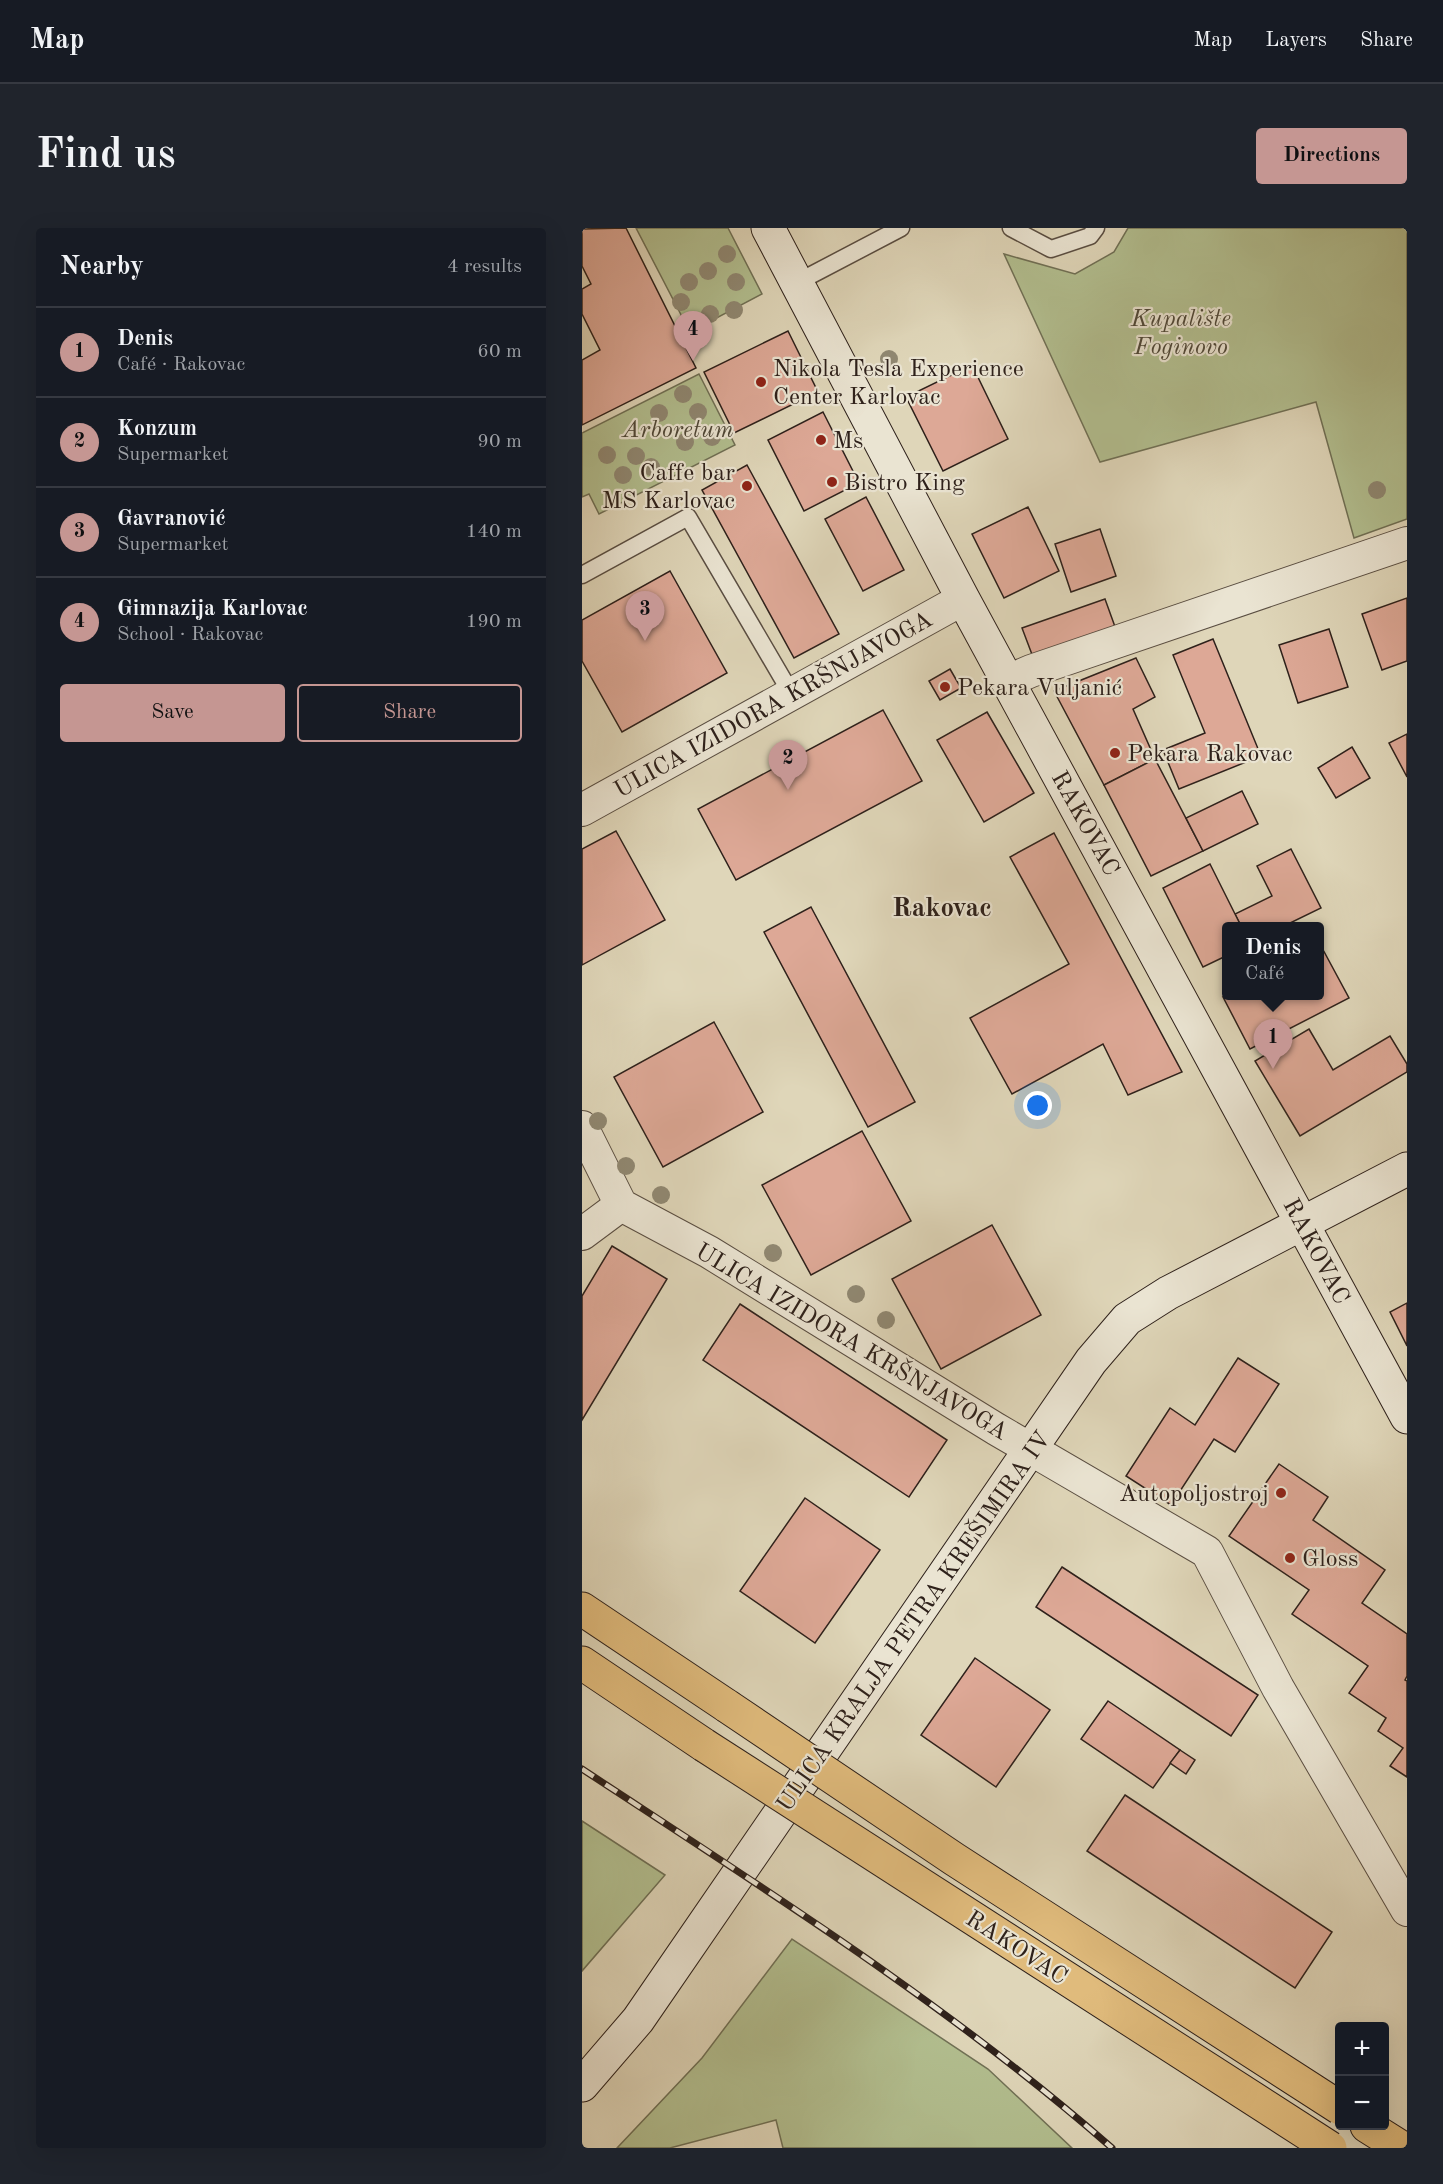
<!DOCTYPE html>
<meta charset="utf-8">
<style>
body{margin:0;font-family:"Old Standard TT",serif;background:#20242c;color:#f1f3f6}
.controls{position:absolute;right:18px;bottom:18px;display:grid;overflow:hidden;border-radius:6px;box-shadow:0 6px 24px #0002}
.controls button{width:54px;height:54px;display:grid;place-items:center;padding:0;border:0;border-bottom:2px solid #363941;background:#171b24;color:#f1f3f6;font:30px sans-serif}
.you{position:absolute;left:456px;top:878px;width:21px;height:21px;margin:-15px;border:4px solid #fff;border-radius:50%;background:#1a73e8;box-shadow:0 0 0 9px #1a73e833}
.badge{display:grid;place-items:center;width:39px;height:39px;border-radius:50%;background:#c59692;color:#111;font-size:20px;font-weight:700}
.pin{position:absolute;translate:-50% -50px;filter:drop-shadow(0 2px 3px #0008)}
.pin::after{content:'';position:absolute;top:32px;width:21px;height:18px;background:inherit;clip-path:polygon(0 0,100% 0,50% 100%)}
.popup{position:absolute;left:640px;top:694px;width:102px;height:78px;box-sizing:border-box;display:grid;place-content:center;border-radius:6px;background:#171b24;filter:drop-shadow(0 2px 4px #0005);font-size:20px;white-space:nowrap;color:#9ea1a6}
.popup b{font-size:22px;color:#f1f3f6}
.popup::after{content:'';position:absolute;left:50%;top:100%;margin-left:-12px;border:12px solid transparent;border-top-color:#171b24}
.list{margin:0;padding:0;list-style:none}
h2{display:flex;justify-content:space-between;align-items:center;height:78px;margin:0;padding:0 24px;font-size:26px}
h2 small{font-size:20px;font-weight:400;color:#9ea1a6}
.list li{display:grid;grid-template-columns:39px 1fr auto;gap:18px;align-items:center;box-sizing:border-box;height:90px;padding:0 24px;border-top:2px solid #363941}
.list b{display:block;font-size:22px;white-space:nowrap}
.list p{margin:0;font-size:20px;white-space:nowrap;color:#9ea1a6}
.list em{font-size:20px;font-style:normal;color:#9ea1a6}
.actions{display:flex;gap:12px;padding:18px 24px}
.actions a{flex:1;padding:14px 0;border:2px solid #c59692;border-radius:6px;text-align:center;font-size:21px;color:#c59692}
.actions .main{background:#c59692;color:#111}
.map{position:relative;flex:none;width:825px;height:1920px;overflow:hidden;border-radius:6px}
header{display:flex;align-items:center;gap:36px;box-sizing:border-box;height:84px;padding:0 30px;background:#171b24;border-bottom:2px solid #363941}
header strong{font-size:28px}
nav{display:flex;gap:33px;margin-inline-start:auto;font-size:21px}
.intro{display:flex;align-items:center;justify-content:space-between;box-sizing:border-box;height:144px;padding:0 36px}
h1{margin:0;font-size:42px}
.button{padding:15px 27px;border-radius:6px;background:#c59692;color:#111;font-size:21px;font-weight:700}
main{display:flex;gap:36px;padding:0 36px}
aside{flex:1;background:#171b24;border-radius:6px;box-shadow:0 6px 24px #0002}
.map>svg:first-child{display:block}
.green{fill:#b2be8f;stroke:#707055;stroke-width:1.5}
.building{fill:#dda896;stroke:#2e211b;stroke-width:1.5}
.lines{fill:none;stroke-linecap:round;stroke-linejoin:round}
.lane-casing{stroke:#5a4e42;stroke-width:19}
.street-casing{stroke:#5a4e42;stroke-width:34}
.secondary-casing{stroke:#2e211b;stroke-width:35}
.highway-casing{stroke:#2e211b;stroke-width:35}
.lane{stroke:#eae4d2;stroke-width:16}
.street{stroke:#eae4d2;stroke-width:32}
.secondary{stroke:#eae4d2;stroke-width:33}
.highway{stroke:#e0bb7c;stroke-width:33}
.rail-casing{stroke:#2e211b;stroke-width:7}
.rail{stroke:#eae4d2;stroke-width:4.5;stroke-dasharray:14;stroke-linecap:butt}
.highway-bridge-casing{stroke:#2e211b;stroke-width:35;stroke-linecap:butt}
.highway-bridge{stroke:#e0bb7c;stroke-width:33}
.tree{fill:#908872}
.poi-dot{fill:#8f2418;stroke:#eae4d2;stroke-width:2}
.labels{text-anchor:middle;stroke-width:4.5;stroke-linejoin:round;paint-order:stroke}
.park-label{font-size:24px;font-style:italic;fill:#4f4838;stroke:#eae4d2}
.poi-label{font-size:24px;fill:#2e211b;stroke:#eae4d2;text-anchor:start}
.street-label{font-size:24px;fill:#2e211b;stroke:#eae4d2}
.quarter-label{font-size:27px;font-weight:bold;fill:#2e211b;stroke:#eae4d2}
</style>
<header>
<strong>Map</strong>
<nav><a>Map</a><a>Layers</a><a>Share</a></nav>
</header>
<div class="intro"><h1>Find us</h1><a class="button">Directions</a></div>
<main>
<aside>
<h2>Nearby<small>4 results</small></h2>
<ul class="list">
<li><span class="badge">1</span><div><b>Denis</b><p>Café · Rakovac</p></div><em>60 m</em></li>
<li><span class="badge">2</span><div><b>Konzum</b><p>Supermarket</p></div><em>90 m</em></li>
<li><span class="badge">3</span><div><b>Gavranović</b><p>Supermarket</p></div><em>140 m</em></li>
<li><span class="badge">4</span><div><b>Gimnazija Karlovac</b><p>School · Rakovac</p></div><em>190 m</em></li>
</ul>
<div class="actions"><a class="main">Save</a><a>Share</a></div>
</aside>
<div class="map">
<svg width="825" height="1920" viewBox="0 0 825 1920">
<rect width="100%" height="100%" fill="#dfd6b9"/>
<filter id="stains"><feTurbulence type="fractalNoise" baseFrequency=".00333" numOctaves="4"/><feColorMatrix values="0 0 0 0 .2 0 0 0 0 .09 0 0 0 0 .02 0 0 0 .5 -.17"/></filter>
<radialGradient id="worn" r=".72"><stop offset=".6" stop-color="#630" stop-opacity="0"/><stop offset="1" stop-color="#630" stop-opacity=".3"/></radialGradient>
<g class="green">
<path d="M54,0H146L180,66L108,104Z"/>
<path d="M546,0H825V291L772,310L734,174L518,234L422,26L493,46L532,24Z"/>
<path d="M117,146L153,217L17,286L7,266L0,269V205Z"/>
<path d="M0,1593L83,1647L0,1743Z"/>
<path d="M210,1711L406,1841L490,1920H201L194,1892L88,1920H35L120,1830Z"/>
</g>
<g class="building">
<path d="M44,0L114,140L0,197V132L18,122L0,86V61L9,56L0,38V1Z"/>
<path d="M206,103L236,164L152,205L122,144Z"/>
<path d="M390,137L426,211L361,243L324,169Z"/>
<path d="M241,184L277,255L222,283L186,212Z"/>
<path d="M165,237L257,406L212,430L120,262Z"/>
<path d="M284,269L322,342L281,363L243,291Z"/>
<path d="M446,279L477,343L422,370L390,306Z"/>
<path d="M518,301L534,348L489,364L473,316Z"/>
<path d="M88,343L145,445L40,504L0,433V392Z"/>
<path d="M825,370V433L800,442L780,386Z"/>
<path d="M523,371L536,407L454,437L440,400Z"/>
<path d="M747,401L766,459L716,475L697,417Z"/>
<path d="M631,411L679,528L597,561L581,522L623,505L591,427Z"/>
<path d="M554,430L573,469L551,481L573,531L522,557L472,463Z"/>
<path d="M368,441L379,460L358,472L347,453Z"/>
<path d="M301,482L340,553L154,652L116,581Z"/>
<path d="M405,484L452,565L402,594L355,512Z"/>
<path d="M825,506V549L807,515Z"/>
<path d="M770,519L788,550L754,570L736,540Z"/>
<path d="M573,531L621,623L569,648L522,557Z"/>
<path d="M660,563L676,596L621,623L604,590Z"/>
<path d="M34,603L83,692L0,737V621Z"/>
<path d="M472,605L600,844L546,867L521,816L430,866L388,790L487,736L428,629Z"/>
<path d="M709,621L739,680L702,698H659L653,686L690,668L675,638Z"/>
<path d="M628,636L659,698H644V728L621,739L581,660Z"/>
<path d="M229,679L333,874L286,899L182,704Z"/>
<path d="M739,718L767,770L668,821L641,769L738,768Z"/>
<path d="M132,794L181,884L81,939L32,849Z"/>
<path d="M727,801L751,842L808,808L825,836V844L718,908L673,833Z"/>
<path d="M280,903L329,993L229,1047L180,957Z"/>
<path d="M410,997L459,1087L359,1141L310,1051Z"/>
<path d="M30,1018L85,1051L0,1192V1068Z"/>
<path d="M825,1075V1118L808,1084Z"/>
<path d="M158,1076L365,1212L327,1269L121,1132Z"/>
<path d="M656,1130L697,1156L653,1224L632,1211L589,1277L544,1248L588,1180L613,1197Z"/>
<path d="M697,1236L746,1269L731,1292L803,1342L780,1375L825,1406V1448L823,1452L825,1453V1549L808,1538L821,1520L796,1503L804,1490L767,1465L786,1438L710,1386L727,1362L647,1308Z"/>
<path d="M223,1270L298,1322L233,1415L158,1363Z"/>
<path d="M480,1339L676,1467L649,1508L454,1379Z"/>
<path d="M393,1430L468,1482L414,1559L339,1507Z"/>
<path d="M526,1473L598,1522L571,1560L499,1511Z"/>
<path d="M598,1522L613,1532L604,1546L588,1535Z"/>
<path d="M543,1567L750,1704L713,1760L505,1623Z"/>
</g>
<g class="lines">
<defs>
<g id="lane">
<path d="M429,0L469,21L508,8L514,0"/>
<path d="M214,55L319,0"/>
<path d="M0,347L106,289L209,465"/>
</g>
<g id="street">
<path d="M426,453L449,443L825,315"/>
<path d="M0,582L381,371"/>
<path d="M0,899L39,977L127,1024L414,1201L625,1324L696,1460L825,1682"/>
<path d="M0,1006L39,977"/>
</g>
<g id="secondary">
<path d="M186,0L381,371L825,1189"/>
<path d="M0,1857L56,1792L509,1133L545,1091L586,1065L825,941"/>
</g>
<g id="highway">
<path d="M0,1381L145,1478"/>
<path d="M0,1435L122,1517"/>
<path d="M785,1898L820,1920"/>
</g>
</defs>
<use href="#lane" class="lane-casing"/>
<use href="#street" class="street-casing"/>
<use href="#secondary" class="secondary-casing"/>
<use href="#highway" class="highway-casing"/>
<use href="#lane" class="lane"/>
<use href="#street" class="street"/>
<use href="#secondary" class="secondary"/>
<use href="#highway" class="highway"/>
<defs>
<path id="rail" d="M0,1541C181,1660 367,1777 530,1920"/>
</defs>
<use href="#rail" class="rail-casing"/>
<use href="#rail" class="rail"/>
<defs>
<g id="highway-bridge">
<path d="M145,1478L372,1631L758,1880"/>
<path d="M122,1517L748,1920"/>
</g>
</defs>
<use href="#highway-bridge" class="highway-bridge-casing"/>
<use href="#highway-bridge" class="highway-bridge"/>
</g>
<g class="tree">
<circle cx="145" cy="26" r="9"/>
<circle cx="126" cy="43" r="9"/>
<circle cx="107" cy="54" r="9"/>
<circle cx="154" cy="54" r="9"/>
<circle cx="99" cy="74" r="9"/>
<circle cx="152" cy="82" r="9"/>
<circle cx="128" cy="86" r="9"/>
<circle cx="307" cy="131" r="9"/>
<circle cx="101" cy="166" r="9"/>
<circle cx="116" cy="184" r="9"/>
<circle cx="77" cy="185" r="9"/>
<circle cx="130" cy="209" r="9"/>
<circle cx="103" cy="214" r="9"/>
<circle cx="25" cy="227" r="9"/>
<circle cx="54" cy="228" r="9"/>
<circle cx="69" cy="239" r="9"/>
<circle cx="41" cy="247" r="9"/>
<circle cx="795" cy="262" r="9"/>
<circle cx="16" cy="893" r="9"/>
<circle cx="44" cy="938" r="9"/>
<circle cx="79" cy="967" r="9"/>
<circle cx="191" cy="1025" r="9"/>
<circle cx="274" cy="1066" r="9"/>
<circle cx="304" cy="1092" r="9"/>
</g>
<g class="poi-dot">
<circle cx="179" cy="154" r="6"/>
<circle cx="239" cy="212" r="6"/>
<circle cx="250" cy="254" r="6"/>
<circle cx="165" cy="258" r="6"/>
<circle cx="363" cy="459" r="6"/>
<circle cx="533" cy="525" r="6"/>
<circle cx="699" cy="1265" r="6"/>
<circle cx="708" cy="1330" r="6"/>
</g>
<g class="labels">
<g class="park-label">
<text x="599" y="98">Kupalište<tspan x="599" dy="28">Foginovo</tspan></text>
<text x="96" y="209">Arboretum</text>
</g>
<g class="poi-label">
<text x="191" y="148">Nikola Tesla Experience<tspan x="191" dy="28">Center Karlovac</tspan></text>
<text x="251" y="220">Ms</text>
<text x="153" y="252" text-anchor="end">Caffe bar<tspan x="153" dy="28">MS Karlovac</tspan></text>
<text x="262" y="262">Bistro King</text>
<text x="375" y="467">Pekara Vuljanić</text>
<text x="545" y="533">Pekara Rakovac</text>
<text x="687" y="1273" text-anchor="end">Autopoljostroj</text>
<text x="720" y="1338">Gloss</text>
</g>
<g class="street-label">
<text transform="translate(191 476) rotate(-29)" y="8">ULICA IZIDORA KRŠNJAVOGA</text>
<text transform="translate(504 595) rotate(61)" y="8">RAKOVAC</text>
<text transform="translate(735 1023) rotate(62)" y="8">RAKOVAC</text>
<text transform="translate(270 1113) rotate(31)" y="8">ULICA IZIDORA KRŠNJAVOGA</text>
<text transform="translate(331 1393) rotate(-55)" y="8">ULICA KRALJA PETRA KREŠIMIRA IV</text>
<text transform="translate(435 1719) rotate(33)" y="8">RAKOVAC</text>
</g>
<g class="quarter-label">
<text x="360" y="688">Rakovac</text>
</g>
</g>
<rect width="100%" height="100%" filter="url(#stains)"/>
<rect width="100%" height="100%" fill="url(#worn)"/>
</svg>
<div class="controls">
<button>+</button>
<button>−</button>
</div>
<div class="you"></div>
<div class="pin badge" style="left:691px;top:841px">1</div>
<div class="popup"><b>Denis</b>Café</div>
<div class="pin badge" style="left:206px;top:562px">2</div>
<div class="pin badge" style="left:63px;top:413px">3</div>
<div class="pin badge" style="left:111px;top:133px">4</div>
</div>
</main>
